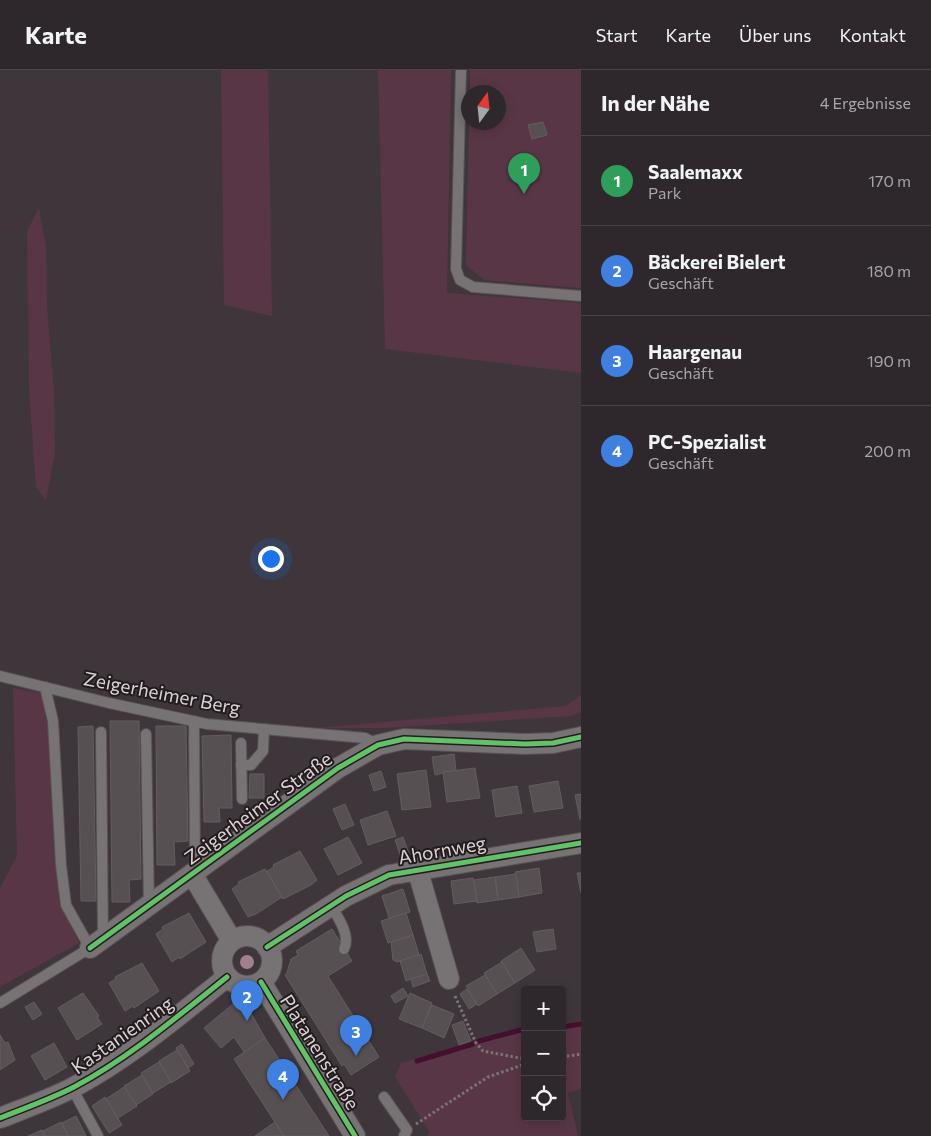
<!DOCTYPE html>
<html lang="de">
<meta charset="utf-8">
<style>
body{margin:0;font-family:Commissioner,sans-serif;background:#3a3438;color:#f1f3f6}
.controls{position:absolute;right:15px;bottom:15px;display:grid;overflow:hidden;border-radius:5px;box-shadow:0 2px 12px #0003}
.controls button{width:45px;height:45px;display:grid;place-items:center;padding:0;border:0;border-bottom:1px solid #494448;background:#2e282c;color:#f1f3f6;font:25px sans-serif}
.compass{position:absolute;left:461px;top:15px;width:45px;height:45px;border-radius:50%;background:#2e282c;box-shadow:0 2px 12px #0003;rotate:15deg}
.you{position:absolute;left:270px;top:488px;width:18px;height:18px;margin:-12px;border:4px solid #fff;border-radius:50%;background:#1a73e8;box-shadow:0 0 0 8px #1a73e833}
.badge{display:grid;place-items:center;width:32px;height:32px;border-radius:50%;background:#db2777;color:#fff;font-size:16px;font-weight:700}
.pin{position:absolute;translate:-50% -41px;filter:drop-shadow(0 1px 2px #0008)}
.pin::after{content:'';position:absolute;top:26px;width:18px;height:15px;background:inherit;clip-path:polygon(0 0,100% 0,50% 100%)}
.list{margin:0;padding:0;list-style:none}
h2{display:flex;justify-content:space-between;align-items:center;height:65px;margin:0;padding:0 20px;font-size:21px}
h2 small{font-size:16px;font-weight:400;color:#a7a6a9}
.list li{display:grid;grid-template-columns:32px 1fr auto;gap:15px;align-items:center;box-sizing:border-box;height:90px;padding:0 20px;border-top:1px solid #494448}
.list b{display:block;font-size:19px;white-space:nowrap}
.list p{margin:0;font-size:16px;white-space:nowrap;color:#a7a6a9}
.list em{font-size:16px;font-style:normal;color:#a7a6a9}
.icon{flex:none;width:28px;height:28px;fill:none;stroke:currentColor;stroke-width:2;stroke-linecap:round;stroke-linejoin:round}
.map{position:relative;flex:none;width:581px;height:1066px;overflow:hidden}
header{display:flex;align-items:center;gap:30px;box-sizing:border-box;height:70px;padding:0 25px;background:#2e282c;border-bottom:1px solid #494448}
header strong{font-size:24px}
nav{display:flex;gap:28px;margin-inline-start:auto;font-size:18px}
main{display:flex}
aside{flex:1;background:#2e282c}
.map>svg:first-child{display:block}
.green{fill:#593646}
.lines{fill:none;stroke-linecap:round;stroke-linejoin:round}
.stream{stroke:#45102d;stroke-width:5}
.building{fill:#575053;stroke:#635d60}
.service-casing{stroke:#595255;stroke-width:12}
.minor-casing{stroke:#595255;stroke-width:22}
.path{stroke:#7a7476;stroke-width:3;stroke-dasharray:2.5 2.5;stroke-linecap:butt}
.service{stroke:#777274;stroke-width:10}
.minor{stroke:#777274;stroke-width:20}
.cycleway-casing{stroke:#231c1f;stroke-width:8}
.cycleway{stroke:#61c268;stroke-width:5}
.tree{fill:#a37f8f}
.labels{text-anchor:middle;stroke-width:4;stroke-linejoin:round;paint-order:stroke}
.street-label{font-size:19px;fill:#dcd2d6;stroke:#231c1f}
</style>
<header>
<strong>Karte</strong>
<nav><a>Start</a><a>Karte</a><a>Über uns</a><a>Kontakt</a></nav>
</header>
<main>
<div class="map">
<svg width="581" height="1066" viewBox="0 0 581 1066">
<rect width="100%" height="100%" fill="#3e363a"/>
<g class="green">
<path d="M221,0H268L272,246L224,235Z"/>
<path d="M378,0H451L447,223L581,233V303L385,279Z"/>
<path d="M470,0H581V218L484,210L466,195L469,53L498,52V22H470Z"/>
<path d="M39,138L46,177L47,237L54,321L55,382L46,431L36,417L29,319L27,161Z"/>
<path d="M13,618L54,625L59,831L79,873L0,917V818L17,786Z"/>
<path d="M581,625V642L571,646L384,658H315L566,636Z"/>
<path d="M581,951V1019L568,1023L578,1066H428L429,1061L395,1007L401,993L525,957V1047H562V954Z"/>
</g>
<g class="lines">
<g class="stream">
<path d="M562,957L581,954"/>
<path d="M479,971L525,959"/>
<path d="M417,991L473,974"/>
</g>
</g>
<g class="building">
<path d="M543,52L547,65L532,69L528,55Z"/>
<path d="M110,651H139L141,809L129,810L130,832H112Z"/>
<path d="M93,656L96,831H81L78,657Z"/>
<path d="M156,656H186L188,771L174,772L175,795H157Z"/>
<path d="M231,665L232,738H219L220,752H204L202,666Z"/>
<path d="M454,684L456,700L435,705L432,687Z"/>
<path d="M475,698L480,728L447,732L443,702Z"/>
<path d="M426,700L431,737L402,740L397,704Z"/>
<path d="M381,701L386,717L374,721L369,705Z"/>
<path d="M250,704H264V728H249Z"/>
<path d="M558,711L563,738L534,742L529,716Z"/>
<path d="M517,716L522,743L496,747L492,720Z"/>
<path d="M581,724V749H580L575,725Z"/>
<path d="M345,734L354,755L342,760L333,739Z"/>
<path d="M387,741L396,766L368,775L360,750Z"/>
<path d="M348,767L362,793L338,805L324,779Z"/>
<path d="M403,767L410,787L402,790L395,770Z"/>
<path d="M300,781L317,810L311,815L283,829L267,801L274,797L273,795Z"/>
<path d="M539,798L542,823L519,827L515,802Z"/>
<path d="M265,799L282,827L256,844L248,847L232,819L239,814L238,812Z"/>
<path d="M577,803H581V823Z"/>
<path d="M516,804L519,827L498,830L495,807Z"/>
<path d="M495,807L498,830L477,833L474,810Z"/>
<path d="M473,808L477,831L454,834L451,811Z"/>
<path d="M403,819L410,842L389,848L382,826Z"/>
<path d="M189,843L206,872L180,889L179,887L172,892L156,864L163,859L162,857Z"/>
<path d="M406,843L413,865L388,873L381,851Z"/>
<path d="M332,859L352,891L328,906L379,987L351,1005L344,994L342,996L285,905L287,903L291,889L298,885L296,881Z"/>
<path d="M553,859L556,879L537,882L533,862Z"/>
<path d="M413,865L419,885L397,892L393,890L391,872Z"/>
<path d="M521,878L535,900L515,913L501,891Z"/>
<path d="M421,884L427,904L406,911L400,891Z"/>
<path d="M502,892L515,913L497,924L484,903Z"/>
<path d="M142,893L159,921L134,938L133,936L125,941L109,913L116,909L115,907Z"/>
<path d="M427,904L430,911L413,917L411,909Z"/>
<path d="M485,905L497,924L478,936L466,916Z"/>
<path d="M403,918L408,926L395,933L391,926Z"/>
<path d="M467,919L477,934L469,939L460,924Z"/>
<path d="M83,923L99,946L97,947L102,954L77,970L58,938Z"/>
<path d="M410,923L432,933L422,958L399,949Z"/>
<path d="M239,929L251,943L265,968L244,982L234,967L221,978L204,958Z"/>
<path d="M34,932L42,944L33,950L25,937Z"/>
<path d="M432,935L454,944L444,968L422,958Z"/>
<path d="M463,951L471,971L459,975L452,955Z"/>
<path d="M0,965L5,973L8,972L15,990L0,1000Z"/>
<path d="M265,968L329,1066H284L234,989Z"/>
<path d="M54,973L67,997L45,1010L31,986Z"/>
<path d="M182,974L194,994L188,998L176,978Z"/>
<path d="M177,980L190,1001L171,1013L159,991Z"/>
<path d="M159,992L171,1012L153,1023L141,1003Z"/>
<path d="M142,1005L153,1024L136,1035L124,1016Z"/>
<path d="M124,1017L137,1036L118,1048L106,1029Z"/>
<path d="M105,1027L122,1055L109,1063L92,1036Z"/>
<path d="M76,1046L86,1066H68L62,1053Z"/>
<path d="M61,1052L68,1066H45L43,1061Z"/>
<path d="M275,1052L284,1066H255Z"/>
<path d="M42,1060L45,1066H28Z"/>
</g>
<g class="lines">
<defs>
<g id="service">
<path d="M461,0L456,199L460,210L473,217L581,226"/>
<path d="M0,606L109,633L207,654L365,668L378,675"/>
<path d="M194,651L195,802"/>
<path d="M101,662L103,869"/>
<path d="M146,664L149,835"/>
<path d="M241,673L242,729"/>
<path d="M241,695H251L263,681L264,659"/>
<path d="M331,836C338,847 351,866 344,879"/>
<path d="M0,933L90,878L66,835L61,795L53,651L45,617"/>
<path d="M72,1018L98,1066"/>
<path d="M384,1027L407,1060L404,1066"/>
</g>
<g id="minor">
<path d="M417,798L449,909"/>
<path d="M192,804L232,871"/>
<circle cx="247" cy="891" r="25"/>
<path d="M267,877L346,826L389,805L581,773"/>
<path d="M90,878L338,698L378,675L404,669L525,674L553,673L581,667"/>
<path d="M261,912L355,1066"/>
<path d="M0,1048C25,1038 51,1029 74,1017C130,987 178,946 227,907"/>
</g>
</defs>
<use href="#service" class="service-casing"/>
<use href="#minor" class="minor-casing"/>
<g class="path">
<path d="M455,926L476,973L483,981L525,989"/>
<path d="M562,987L581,984"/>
<path d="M416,1054L488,1007L525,994"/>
</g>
<use href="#service" class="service"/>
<use href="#minor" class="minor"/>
<defs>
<g id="cycleway">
<path d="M267,877L346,826L389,805L581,773"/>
<path d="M90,878L338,698L378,675L404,669L525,674L553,673L581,667"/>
<path d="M261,912L355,1066"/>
<path d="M0,1048C25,1038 51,1029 74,1017C130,987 178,946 227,907"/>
</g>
</defs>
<use href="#cycleway" class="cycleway-casing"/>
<use href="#cycleway" class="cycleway"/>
</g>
<circle class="tree" cx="247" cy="892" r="7"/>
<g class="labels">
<g class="street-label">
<text transform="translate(162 623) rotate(11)" y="7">Zeigerheimer Berg</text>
<text transform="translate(258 738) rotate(-36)" y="7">Zeigerheimer Straße</text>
<text transform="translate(442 780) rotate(-10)" y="7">Ahornweg</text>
<text transform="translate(122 965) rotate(-35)" y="7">Kastanienring</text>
<text transform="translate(320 982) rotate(58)" y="7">Platanenstraße</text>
</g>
</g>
</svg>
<div class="controls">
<button>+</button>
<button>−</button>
<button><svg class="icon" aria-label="locate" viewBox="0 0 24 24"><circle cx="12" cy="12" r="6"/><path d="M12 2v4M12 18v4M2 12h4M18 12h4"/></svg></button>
</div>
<svg class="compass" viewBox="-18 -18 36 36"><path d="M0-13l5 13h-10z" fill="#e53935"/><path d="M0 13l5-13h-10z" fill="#a7a6a9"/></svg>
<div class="you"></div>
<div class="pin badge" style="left:524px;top:124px;background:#2e9e5b">1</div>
<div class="pin badge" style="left:247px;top:951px;background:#3f7fe0">2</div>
<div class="pin badge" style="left:356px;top:986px;background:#3f7fe0">3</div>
<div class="pin badge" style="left:283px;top:1030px;background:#3f7fe0">4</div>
</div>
<aside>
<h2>In der Nähe<small>4 Ergebnisse</small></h2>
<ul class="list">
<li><span class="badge" style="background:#2e9e5b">1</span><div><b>Saalemaxx</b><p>Park</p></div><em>170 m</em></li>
<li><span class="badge" style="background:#3f7fe0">2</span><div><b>Bäckerei Bielert</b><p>Geschäft</p></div><em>180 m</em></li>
<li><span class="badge" style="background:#3f7fe0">3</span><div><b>Haargenau</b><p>Geschäft</p></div><em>190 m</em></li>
<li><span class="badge" style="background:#3f7fe0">4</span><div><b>PC-Spezialist</b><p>Geschäft</p></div><em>200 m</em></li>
</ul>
</aside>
</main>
